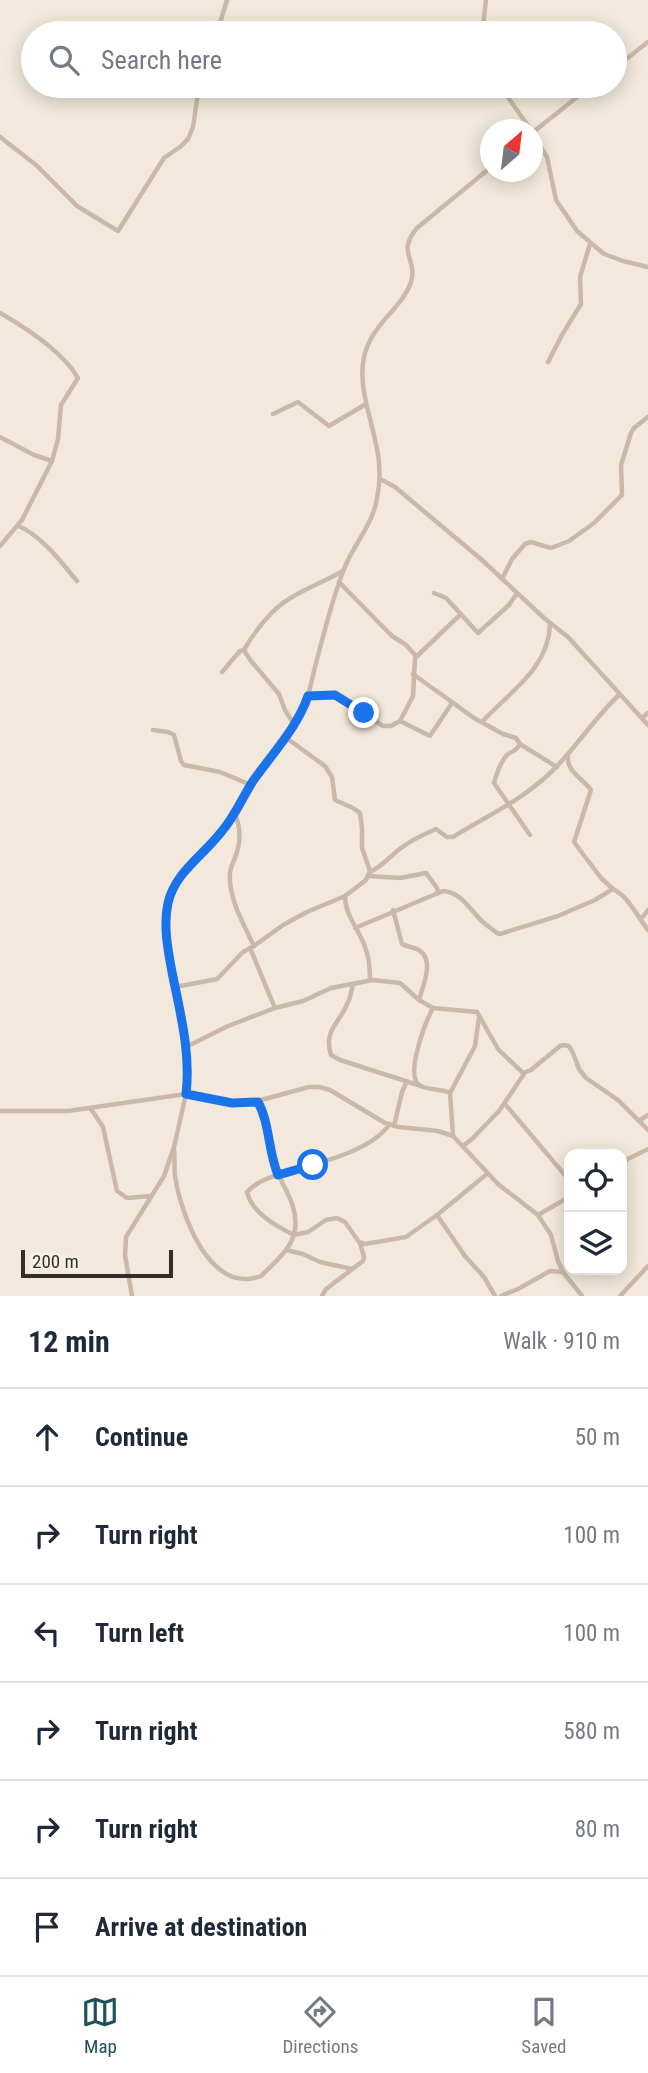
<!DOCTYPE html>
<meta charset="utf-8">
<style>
body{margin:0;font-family:"Roboto Condensed",sans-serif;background:#f6f6f7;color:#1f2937}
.controls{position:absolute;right:21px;bottom:21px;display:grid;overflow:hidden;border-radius:14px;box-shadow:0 4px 18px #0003}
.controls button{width:63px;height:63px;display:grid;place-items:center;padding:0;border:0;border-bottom:2px solid #e0e1e3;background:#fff;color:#1f2937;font:35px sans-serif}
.compass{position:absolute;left:480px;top:119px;width:63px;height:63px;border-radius:50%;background:#fff;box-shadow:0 4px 18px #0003;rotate:28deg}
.scale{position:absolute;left:21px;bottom:18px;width:152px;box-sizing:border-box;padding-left:7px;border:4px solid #372d28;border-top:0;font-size:19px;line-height:24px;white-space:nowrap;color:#372d28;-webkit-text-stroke:5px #f9f2e8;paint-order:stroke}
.stop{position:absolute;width:21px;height:21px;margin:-16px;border:5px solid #1a73e8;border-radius:50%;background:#fff}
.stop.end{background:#1a73e8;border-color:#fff;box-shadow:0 2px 7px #0008}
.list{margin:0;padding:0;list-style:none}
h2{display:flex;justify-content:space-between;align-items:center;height:91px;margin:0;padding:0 28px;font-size:30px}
h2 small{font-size:23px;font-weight:400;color:#747a83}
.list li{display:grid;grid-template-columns:46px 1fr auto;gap:21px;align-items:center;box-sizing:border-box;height:98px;padding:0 28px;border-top:2px solid #e0e1e3}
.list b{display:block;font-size:26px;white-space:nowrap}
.list em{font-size:23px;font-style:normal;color:#747a83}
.icon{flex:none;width:38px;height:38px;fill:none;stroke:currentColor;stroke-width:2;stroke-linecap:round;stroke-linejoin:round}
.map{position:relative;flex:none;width:648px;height:1296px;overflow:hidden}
.search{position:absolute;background:#fff;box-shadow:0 4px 18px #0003;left:21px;right:21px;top:21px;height:77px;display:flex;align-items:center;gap:18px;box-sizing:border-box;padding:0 24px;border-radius:38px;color:#747a83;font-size:26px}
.sheet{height:679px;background:#fff}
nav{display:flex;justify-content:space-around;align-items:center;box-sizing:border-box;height:98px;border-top:2px solid #e0e1e3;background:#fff;font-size:19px;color:#747a83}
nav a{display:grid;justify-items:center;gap:4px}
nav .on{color:#1e5158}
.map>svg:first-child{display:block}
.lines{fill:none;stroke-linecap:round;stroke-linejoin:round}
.minor{stroke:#cab9a8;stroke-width:4.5}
.route{stroke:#1a73e8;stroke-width:9}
</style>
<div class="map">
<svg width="648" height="1296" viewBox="0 0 648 1296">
<rect width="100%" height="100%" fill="#f2e9dc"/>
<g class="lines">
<g class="minor">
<path d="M217,33L227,0"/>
<path d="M482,33L486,0"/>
<path d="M615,68L648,42"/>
<path d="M500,86L531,130"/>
<path d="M532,133L547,157L556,200L577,231L604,254L623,261L648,267"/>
<path d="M532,133L591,86"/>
<path d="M0,137L36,165L77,206L118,231L164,158L180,147L188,139L193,127L199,86"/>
<path d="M0,313C26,328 63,352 78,378L61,405L58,439L52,461L22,520L0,546"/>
<path d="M548,362L562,335L581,304L580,277L590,244"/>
<path d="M273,414L298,402L329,426L366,404"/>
<path d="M0,437L34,455L52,461"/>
<path d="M380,479L395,487L482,560L544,618L568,637L648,725"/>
<path d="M18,526C40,534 62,563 77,581"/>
<path d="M502,579L512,559L525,544L531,542L551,548L569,541L594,523L622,495L621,465L631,433L634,428L648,417"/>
<path d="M339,582L392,636L406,645L416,656"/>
<path d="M434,593L446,598L478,633L509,605L517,593"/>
<path d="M222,672L240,651L244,650"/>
<path d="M413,674L474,718L503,734L516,738L520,744L557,767"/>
<path d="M309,696L335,695L383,726H391L400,721L430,736L452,703"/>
<path d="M642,718L648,713"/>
<path d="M400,721L413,696L415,658L461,614"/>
<path d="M482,722C509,692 549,669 550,624"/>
<path d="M294,724L285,710L279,694L251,661L245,652V648C255,631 272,609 289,599C306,588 326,581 343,571"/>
<path d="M153,730L168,732L174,735L181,761L184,765L220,772L251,785"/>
<path d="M520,744C516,752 513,750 507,755C501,761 496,775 494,783L530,835"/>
<path d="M568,756C566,771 583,779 591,790L574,842L601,878L613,889"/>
<path d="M235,814C240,826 241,839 237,852C235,859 231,865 230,873C228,898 244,925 254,946"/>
<path d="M370,872C383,866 390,856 401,848C412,840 424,834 436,829L447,837H453C485,817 520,801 548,775C575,750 593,719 620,694"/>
<path d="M369,876L400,878L426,873L437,888L438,893"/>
<path d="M345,896C345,916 359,929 365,947C369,957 370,970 370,980"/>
<path d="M393,910L402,944C407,947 414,947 419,950C435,960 423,985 419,1000"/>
<path d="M642,918L648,910"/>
<path d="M355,928L443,891C460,892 468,907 479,918C484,924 491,928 497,933L500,934L558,916L595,900L613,889C629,897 637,916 648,930"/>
<path d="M250,948L275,1008"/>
<path d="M353,985C351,990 351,997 348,1002C340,1023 323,1030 331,1055L340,1060L421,1086"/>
<path d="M175,987L217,979L243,952L254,946L283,925L307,912L345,896L366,880L370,871L362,848V828L360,813L353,808L335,800L332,777L325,766L285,737"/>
<path d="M433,1008C426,1021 406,1071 418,1084C425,1091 441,1088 450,1093L453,1136"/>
<path d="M186,1047L228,1026L275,1008L303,1001L331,988L373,980L400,983L419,1000L433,1008L477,1012L498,1049L523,1073L531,1070L560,1046L564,1045L569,1046L573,1053L579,1069L586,1078L618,1100L648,1130"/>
<path d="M450,1093L475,1046L479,1017"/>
<path d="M505,1104L569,1180"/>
<path d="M91,1109L103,1127L117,1191L127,1198L151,1196"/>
<path d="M0,1111H68L186,1094C191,1054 180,1013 172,974C168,950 162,924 169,901C180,866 214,847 232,817C246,796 258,775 272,755C283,739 297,724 304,707C309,695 311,683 314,671C323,637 331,602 344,569C353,545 373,525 377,498C381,479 380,459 375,440C370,414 358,385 364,357C371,324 402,309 411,282C418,259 396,253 417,228L490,168"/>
<path d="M640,1120L648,1115"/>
<path d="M389,1125C370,1151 322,1162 291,1171C276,1175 258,1180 247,1192C252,1213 276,1226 294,1235L308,1232L326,1220L337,1218L345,1222L359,1242L365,1244L406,1237L437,1215L487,1174"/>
<path d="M394,1126L402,1092L407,1081"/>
<path d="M463,1146L472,1139L499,1111L524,1074"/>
<path d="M174,1149C175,1158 174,1167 175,1176C180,1210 208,1296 261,1276C274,1263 293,1248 295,1229C299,1203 279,1183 272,1159C267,1140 268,1120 258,1102"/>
<path d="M622,1165L628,1159L648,1149"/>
<path d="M437,1215L465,1256L484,1277L495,1296"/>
<path d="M538,1215L569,1197"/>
<path d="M286,1250L303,1254L320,1262L352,1269"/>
<path d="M132,1296L125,1255L126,1237L164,1176L174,1147L186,1094L232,1103H250L309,1087H319L330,1090L385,1123L399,1127L438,1131L453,1136L498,1184L538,1215L551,1235L558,1261L563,1272L582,1296"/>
<path d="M322,1296L326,1289L363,1261L364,1257L360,1243"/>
<path d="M501,1296L518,1289L550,1271L563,1272"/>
<path d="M620,1296L648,1266"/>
</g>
</g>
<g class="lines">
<path class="route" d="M313,1165L278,1175C268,1151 270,1124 258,1102L232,1103L186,1094C191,1053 180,1012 172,972C168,950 163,926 168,903C175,872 204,855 222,831C235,816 242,798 253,781C272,754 297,728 308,696L335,695L364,713"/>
</g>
</svg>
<div class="controls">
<button><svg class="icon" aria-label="locate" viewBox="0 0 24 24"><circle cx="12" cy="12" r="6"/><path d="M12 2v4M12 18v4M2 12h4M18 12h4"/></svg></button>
<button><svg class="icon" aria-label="layers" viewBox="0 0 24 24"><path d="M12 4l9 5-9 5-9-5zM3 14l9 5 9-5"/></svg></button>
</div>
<svg class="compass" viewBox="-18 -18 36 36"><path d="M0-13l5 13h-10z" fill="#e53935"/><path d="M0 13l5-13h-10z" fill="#747a83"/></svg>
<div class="scale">200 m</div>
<div class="stop" style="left:313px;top:1165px"></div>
<div class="stop end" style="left:364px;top:713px"></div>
<div class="search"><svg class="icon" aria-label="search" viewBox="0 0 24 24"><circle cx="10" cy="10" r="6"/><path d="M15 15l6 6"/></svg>Search here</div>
</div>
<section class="sheet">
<h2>12 min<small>Walk · 910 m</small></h2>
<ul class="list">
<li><svg class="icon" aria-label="ahead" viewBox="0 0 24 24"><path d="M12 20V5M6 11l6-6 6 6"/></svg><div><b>Continue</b></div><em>50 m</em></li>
<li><svg class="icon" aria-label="right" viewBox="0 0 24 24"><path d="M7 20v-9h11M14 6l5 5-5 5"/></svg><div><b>Turn right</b></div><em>100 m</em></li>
<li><svg class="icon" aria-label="left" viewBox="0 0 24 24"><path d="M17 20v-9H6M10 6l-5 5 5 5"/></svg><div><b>Turn left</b></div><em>100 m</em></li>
<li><svg class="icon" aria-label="right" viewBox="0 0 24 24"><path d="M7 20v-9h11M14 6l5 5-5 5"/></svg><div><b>Turn right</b></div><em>580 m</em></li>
<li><svg class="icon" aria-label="right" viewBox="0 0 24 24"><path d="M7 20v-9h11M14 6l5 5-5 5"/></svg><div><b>Turn right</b></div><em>80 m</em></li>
<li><svg class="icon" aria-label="arrive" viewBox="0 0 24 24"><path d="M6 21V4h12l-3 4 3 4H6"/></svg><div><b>Arrive at destination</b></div></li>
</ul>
</section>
<nav>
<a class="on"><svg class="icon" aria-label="map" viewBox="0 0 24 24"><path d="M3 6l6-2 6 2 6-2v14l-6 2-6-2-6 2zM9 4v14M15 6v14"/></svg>Map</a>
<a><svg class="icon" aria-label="directions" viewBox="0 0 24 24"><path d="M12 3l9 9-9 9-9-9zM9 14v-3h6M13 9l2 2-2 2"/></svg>Directions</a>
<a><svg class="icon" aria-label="saved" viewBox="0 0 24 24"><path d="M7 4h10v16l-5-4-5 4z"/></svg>Saved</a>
</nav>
